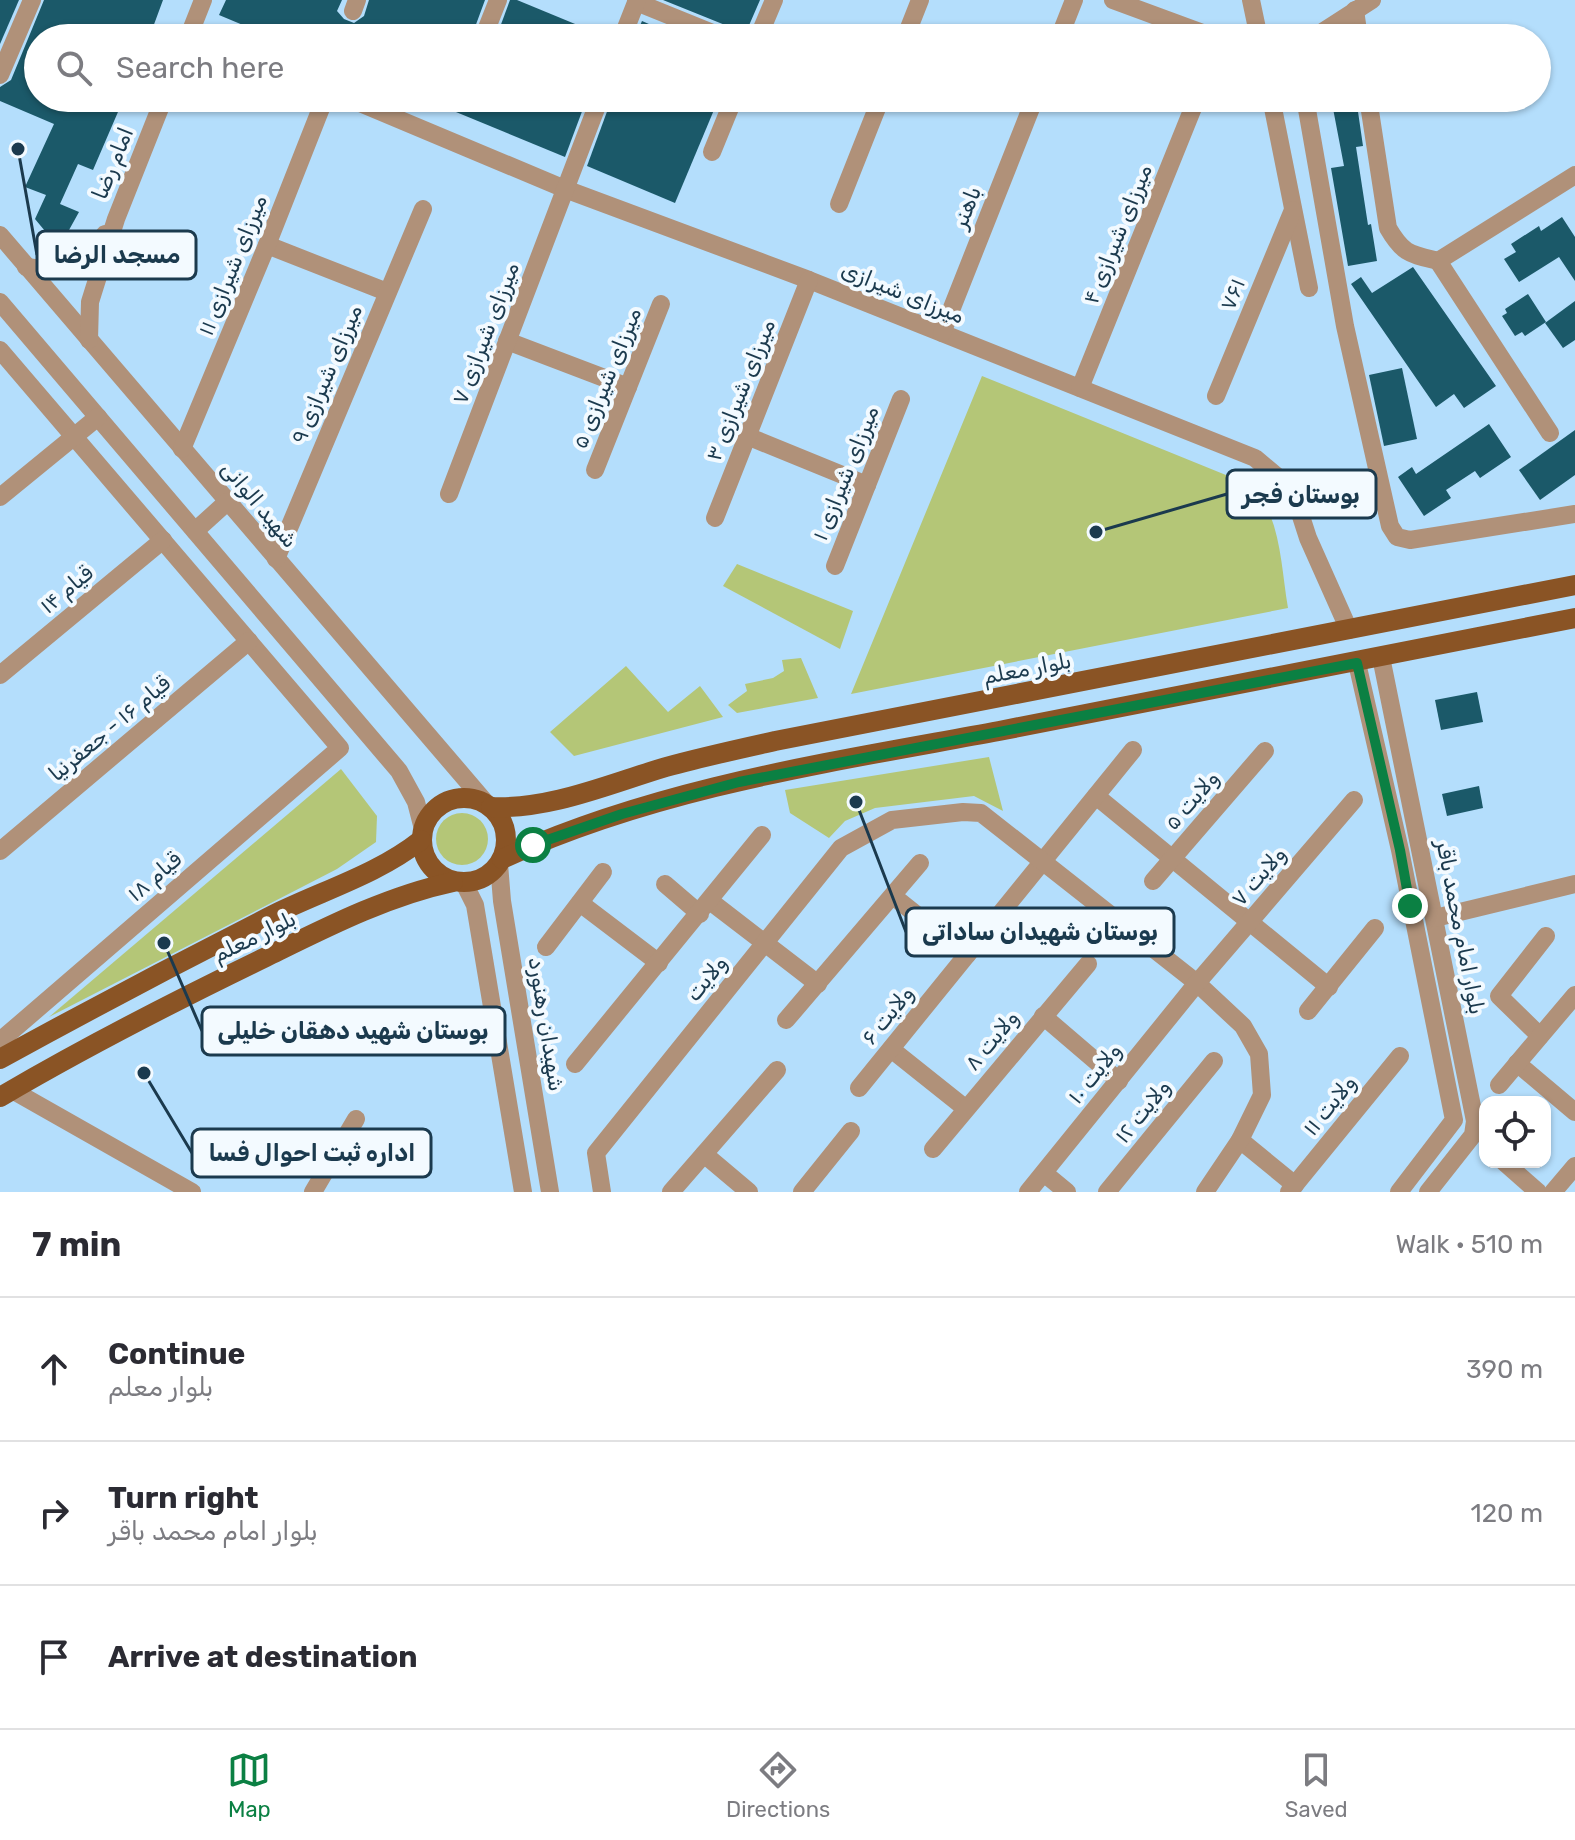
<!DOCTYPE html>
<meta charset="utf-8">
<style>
body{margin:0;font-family:Rubik,"Noto Sans Arabic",sans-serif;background:#f2f2f3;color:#2b2b33}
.controls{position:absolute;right:24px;bottom:24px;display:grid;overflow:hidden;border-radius:16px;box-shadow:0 2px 6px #0004}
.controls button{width:72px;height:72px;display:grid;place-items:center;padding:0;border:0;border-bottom:2px solid #e1e1e2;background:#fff;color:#2b2b33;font:40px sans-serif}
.stop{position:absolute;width:24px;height:24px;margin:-18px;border:6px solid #0b8043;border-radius:50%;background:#fff}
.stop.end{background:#0b8043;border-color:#fff;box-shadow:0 2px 8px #0008}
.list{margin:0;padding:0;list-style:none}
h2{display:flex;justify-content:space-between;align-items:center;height:104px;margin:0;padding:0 32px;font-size:34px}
h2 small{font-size:26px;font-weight:400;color:#7c7c81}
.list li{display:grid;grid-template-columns:52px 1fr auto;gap:24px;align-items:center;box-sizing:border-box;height:144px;padding:0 32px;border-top:2px solid #e1e1e2}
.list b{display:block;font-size:30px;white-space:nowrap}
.list p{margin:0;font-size:26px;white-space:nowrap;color:#7c7c81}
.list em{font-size:26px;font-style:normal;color:#7c7c81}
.icon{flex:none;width:44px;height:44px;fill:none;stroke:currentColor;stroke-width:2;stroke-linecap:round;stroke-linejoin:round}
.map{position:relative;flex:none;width:1575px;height:1192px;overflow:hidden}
.search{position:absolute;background:#fff;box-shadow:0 2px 6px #0004;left:24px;right:24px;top:24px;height:88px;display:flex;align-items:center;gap:20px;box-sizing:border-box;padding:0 28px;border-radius:44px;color:#7c7c81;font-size:30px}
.sheet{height:536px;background:#fff}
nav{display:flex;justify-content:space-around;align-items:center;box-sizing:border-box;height:112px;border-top:2px solid #e1e1e2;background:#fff;font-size:22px;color:#7c7c81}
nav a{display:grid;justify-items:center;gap:4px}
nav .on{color:#0b8043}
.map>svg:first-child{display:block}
.green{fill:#b4c677}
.building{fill:#1b5969}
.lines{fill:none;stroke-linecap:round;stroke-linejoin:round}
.minor{stroke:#b09179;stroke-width:18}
.major{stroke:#8a5425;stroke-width:20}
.route{stroke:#0b8043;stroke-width:10}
.labels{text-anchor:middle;stroke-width:8;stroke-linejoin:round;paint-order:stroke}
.street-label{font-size:22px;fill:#1b3a4e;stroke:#f3faff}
.leader{fill:none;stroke:#1b3a4e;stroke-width:3}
.callout-dot{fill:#1b3a4e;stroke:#f3faff;stroke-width:3}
.callout{fill:#f3faff;stroke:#1b3a4e;stroke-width:3}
.callout-label{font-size:24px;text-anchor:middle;font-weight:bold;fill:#1b3a4e}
</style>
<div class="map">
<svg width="1575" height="1192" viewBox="0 0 1575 1192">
<rect width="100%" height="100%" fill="#b4defc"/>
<g class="green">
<path d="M982,376L1253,486C1281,518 1281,567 1288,608L851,694Z"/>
<path d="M737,564L853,611L840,649L723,586Z"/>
<path d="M801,658L818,698L737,713L728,705L747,691L745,684L773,678L784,671L782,660Z"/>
<path d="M626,666L668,712L700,686L723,717L574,756L550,732Z"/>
<path d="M989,757L1003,811L974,796L875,808L845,821L829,838L790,813L785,790Z"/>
<path d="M341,769L377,816L376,842L337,869L49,1017Z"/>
<circle cx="462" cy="839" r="26"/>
</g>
<g class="building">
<path d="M0,0H19L0,44Z"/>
<path d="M44,0H163L149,38H38V98H56L64,102L66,98H124L93,170L78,164L60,204L79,212L64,239L50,237L35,219L46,195L25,187L54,124L0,101V87L11,80Z"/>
<path d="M226,0H342L337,11L344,19L354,23L364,16L369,0H485L471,38H274L219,15Z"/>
<path d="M510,0H517L609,38H496Z"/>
<path d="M663,0H760L744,37L730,27Z"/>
<path d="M642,21L681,38H635Z"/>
<path d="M422,98H587L565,157Z"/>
<path d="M612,98H719L675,203L587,166Z"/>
<path d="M1331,98H1356L1363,146L1356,147L1368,225L1371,224L1377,261L1348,266L1331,168L1344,166Z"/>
<path d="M1562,217L1575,237V281L1559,257L1519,282L1504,259L1516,252L1511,244L1539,226L1541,231Z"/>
<path d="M1413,267L1496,386L1464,408L1454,394L1436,407L1351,284L1361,277L1372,293Z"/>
<path d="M1528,294L1546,322L1525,336L1522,332L1515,336L1502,316L1507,313L1505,309Z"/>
<path d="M1575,301V340L1563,348L1545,323Z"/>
<path d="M1402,368L1417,439L1384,446L1369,375Z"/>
<path d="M1489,424L1511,457L1480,478L1475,471L1446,490L1451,498L1424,516L1398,477L1412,467L1416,474Z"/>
<path d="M1575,430V475L1540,500L1519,470Z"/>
<path d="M1477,692L1483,722L1441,730L1435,700Z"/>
<path d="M1479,786L1483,808L1447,816L1442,794Z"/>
</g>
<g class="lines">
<g class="minor">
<path d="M1113,0L1216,38"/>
<path d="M1251,0L1259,38"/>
<path d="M636,2L725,38"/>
<path d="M1355,10L1359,38"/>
<path d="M353,11L357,0"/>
<path d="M188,38L203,0"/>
<path d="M483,38L498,0"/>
<path d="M622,38L637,0"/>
<path d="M758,38L774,0"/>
<path d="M905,38L920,0"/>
<path d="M1059,38L1074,0"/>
<path d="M1313,38L1372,0"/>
<path d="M0,75L32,0"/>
<path d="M348,98L565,189L809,280L1255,458L1280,479L1298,507L1308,538L1349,630"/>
<path d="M1271,98L1309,288"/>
<path d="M1305,98L1345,326L1390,526L1397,537L1410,540L1575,514"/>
<path d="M1368,98L1388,228C1403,254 1410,254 1438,261"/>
<path d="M712,152L734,98"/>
<path d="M839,204L881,98"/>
<path d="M0,235L486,803"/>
<path d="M267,245L387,292"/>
<path d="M26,267C66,273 83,268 105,234"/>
<path d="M0,302L399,771L416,802L423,829"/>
<path d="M942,333L1035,98"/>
<path d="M89,340L90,302L116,219L164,98"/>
<path d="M507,341L628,387"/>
<path d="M0,350L340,748L0,1041"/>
<path d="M1080,388L1197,98"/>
<path d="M1216,396L1293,210"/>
<path d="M1550,433L1438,261L1575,175"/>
<path d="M747,436L867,485"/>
<path d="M182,449L267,245L325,98"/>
<path d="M595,470L661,304"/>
<path d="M449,494L600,98"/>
<path d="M0,497L98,417"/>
<path d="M715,518L809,280"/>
<path d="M195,531L227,502"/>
<path d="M276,559L423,209"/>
<path d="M835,566L901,399"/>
<path d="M1381,657L1475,1121L1473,1135L1428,1192"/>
<path d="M1357,663L1400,850L1454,1120L1399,1192"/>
<path d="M0,675L163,540"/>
<path d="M1096,796L1329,987"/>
<path d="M0,851L249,641"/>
<path d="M499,864L502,901L550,1192"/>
<path d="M1153,881L1265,751"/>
<path d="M464,883L475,905L523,1192"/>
<path d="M665,884L700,914"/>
<path d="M893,896L967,955"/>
<path d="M710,901L818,984"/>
<path d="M580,903L659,963"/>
<path d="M1435,918L1575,884"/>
<path d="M546,947L603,872"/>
<path d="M1308,1011L1375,928"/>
<path d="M1043,1016L1119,1081"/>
<path d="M786,1020L920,863"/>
<path d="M1540,1036L1499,996L1546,936"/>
<path d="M891,1049L965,1108"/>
<path d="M1517,1063L1575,1112"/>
<path d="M575,1064L762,835"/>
<path d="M1499,1085L1575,995"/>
<path d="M859,1088L1133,750"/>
<path d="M12,1090L192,1192"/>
<path d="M1240,1140L1295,1185"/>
<path d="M933,1149L1088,964"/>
<path d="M704,1154L749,1192"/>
<path d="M1504,1162L1538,1192"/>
<path d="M1044,1173L1067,1192"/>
<path d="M313,1192L356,1119"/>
<path d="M602,1192L596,1153L841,848L892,820L963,812L981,813L1197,983L1243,1026L1259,1054L1262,1095L1240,1140L1205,1192"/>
<path d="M671,1192L777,1070"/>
<path d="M802,1192L851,1131"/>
<path d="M1028,1192L1197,983L1354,800"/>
<path d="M1107,1192L1214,1061"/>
<path d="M1289,1192L1400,1056"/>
<path d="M1553,1192L1575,1166"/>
</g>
<g class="major">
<circle cx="464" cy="840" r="42"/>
<path d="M491,807C550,810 609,784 666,767C702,757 739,749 775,741L1575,585"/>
<path d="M502,859C658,787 832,762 999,731C1191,694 1383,656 1575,618"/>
<path d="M0,1059C91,1009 182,961 275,914C324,890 378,874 421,840"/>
<path d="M0,1097C87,1046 175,1001 266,957C325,928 387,896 453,882"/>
</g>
</g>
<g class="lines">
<path class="route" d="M533,845L622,814L739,782L1357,663L1400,850L1410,906"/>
</g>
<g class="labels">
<g class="street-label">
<text transform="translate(112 163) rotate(-68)" y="8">امام رضا</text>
<text transform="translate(966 207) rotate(-68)" y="8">باهنر</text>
<text transform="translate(1117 234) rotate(-68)" y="8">میرزای شیرازی ۴</text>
<text transform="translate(232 265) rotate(-68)" y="8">میرزای شیرازی ۱۱</text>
<text transform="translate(903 292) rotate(22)" y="8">میرزای شیرازی</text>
<text transform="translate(1232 294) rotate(-68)" y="8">۷۶۱</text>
<text transform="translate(485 333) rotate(-69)" y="8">میرزای شیرازی ۷</text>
<text transform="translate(326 374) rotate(-67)" y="8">میرزای شیرازی ۹</text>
<text transform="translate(606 378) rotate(-68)" y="8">میرزای شیرازی ۵</text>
<text transform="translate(740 390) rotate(-68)" y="8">میرزای شیرازی ۳</text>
<text transform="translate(845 473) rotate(-68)" y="8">میرزای شیرازی ۱</text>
<text transform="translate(260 504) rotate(50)" y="8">شهید الوانی</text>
<text transform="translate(66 589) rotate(-40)" y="8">قیام ۱۴</text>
<text transform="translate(1027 668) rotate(-11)" y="8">بلوار معلم</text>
<text transform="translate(109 728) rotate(-40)" y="8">قیام ۱۶ - جعفرنیا</text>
<text transform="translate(1191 800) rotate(-49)" y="8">ولایت ۵</text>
<text transform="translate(154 876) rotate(-41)" y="8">قیام ۱۸</text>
<text transform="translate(1258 876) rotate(-49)" y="8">ولایت ۷</text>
<text transform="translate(1461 927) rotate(79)" y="8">بلوار امام محمد باقر</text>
<text transform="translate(254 936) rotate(-26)" y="8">بلوار معلم</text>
<text transform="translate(706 978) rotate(-51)" y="8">ولایت</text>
<text transform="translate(887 1015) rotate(-51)" y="8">ولایت ۶</text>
<text transform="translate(547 1024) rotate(81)" y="8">شهیدان رهنورد</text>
<text transform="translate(991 1040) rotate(-50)" y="8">ولایت ۸</text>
<text transform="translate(1094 1073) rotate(-51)" y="8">ولایت ۱۰</text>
<text transform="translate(1329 1105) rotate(-51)" y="8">ولایت ۱۱</text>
<text transform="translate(1142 1111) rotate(-51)" y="8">ولایت ۱۲</text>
</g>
</g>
<path class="leader" d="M18 149L37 255M1096 532L1227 494M856 802L906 932M164 943L202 1031M144 1073L192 1153"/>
<g class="callout-dot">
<circle cx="18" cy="149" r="8"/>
<circle cx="1096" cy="532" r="8"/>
<circle cx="856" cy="802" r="8"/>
<circle cx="164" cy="943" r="8"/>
<circle cx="144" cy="1073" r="8"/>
</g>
<g class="callout">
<rect x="37" y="231" width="159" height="48" rx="8"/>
<rect x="1227" y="470" width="149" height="48" rx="8"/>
<rect x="906" y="908" width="268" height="48" rx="8"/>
<rect x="202" y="1007" width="303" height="48" rx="8"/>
<rect x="192" y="1129" width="239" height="48" rx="8"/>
</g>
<g class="callout-label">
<text x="117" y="263">مسجد الرضا</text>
<text x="1301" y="503">بوستان فجر</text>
<text x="1040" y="940">بوستان شهیدان ساداتی</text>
<text x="353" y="1039">بوستان شهید دهقان خلیلی</text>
<text x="312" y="1161">اداره ثبت احوال فسا</text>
</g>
</svg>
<div class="controls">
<button><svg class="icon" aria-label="locate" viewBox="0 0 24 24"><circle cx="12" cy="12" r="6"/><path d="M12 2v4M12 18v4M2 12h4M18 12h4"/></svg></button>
</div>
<div class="stop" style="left:533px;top:845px"></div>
<div class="stop end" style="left:1410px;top:906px"></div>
<div class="search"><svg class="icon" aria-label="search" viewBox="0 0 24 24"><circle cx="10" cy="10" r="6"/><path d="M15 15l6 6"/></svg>Search here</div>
</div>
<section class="sheet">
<h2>7 min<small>Walk · 510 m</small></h2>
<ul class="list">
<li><svg class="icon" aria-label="ahead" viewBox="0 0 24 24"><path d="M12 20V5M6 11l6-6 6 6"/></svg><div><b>Continue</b><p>بلوار معلم</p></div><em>390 m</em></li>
<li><svg class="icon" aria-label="right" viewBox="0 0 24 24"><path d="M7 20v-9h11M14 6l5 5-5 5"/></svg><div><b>Turn right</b><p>بلوار امام محمد باقر</p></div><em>120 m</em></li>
<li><svg class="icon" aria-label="arrive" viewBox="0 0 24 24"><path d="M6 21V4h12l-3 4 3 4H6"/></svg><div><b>Arrive at destination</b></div></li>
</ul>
</section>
<nav>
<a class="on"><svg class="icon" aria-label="map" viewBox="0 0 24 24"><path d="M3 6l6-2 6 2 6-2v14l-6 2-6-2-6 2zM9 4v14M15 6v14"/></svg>Map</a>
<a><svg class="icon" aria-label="directions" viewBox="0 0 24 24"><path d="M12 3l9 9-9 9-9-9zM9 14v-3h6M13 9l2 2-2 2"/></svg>Directions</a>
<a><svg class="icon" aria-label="saved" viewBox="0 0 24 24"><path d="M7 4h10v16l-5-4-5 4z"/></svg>Saved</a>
</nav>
